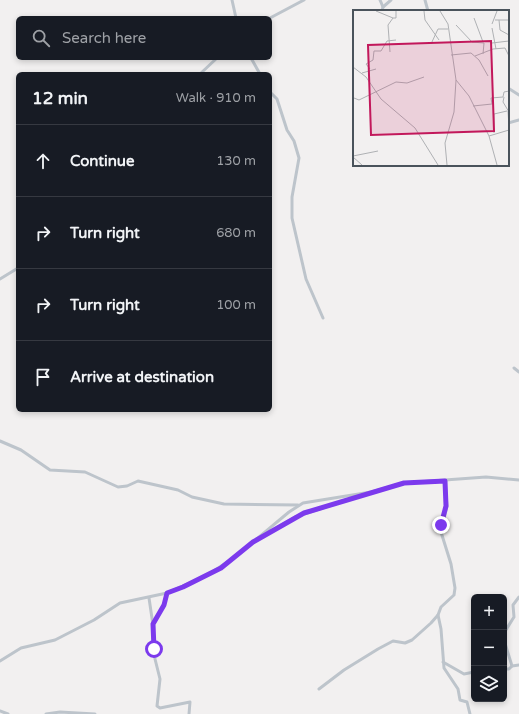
<!DOCTYPE html>
<meta charset="utf-8">
<style>
body{margin:0;font-family:"Varela Round",sans-serif;background:#242831;color:#f1f3f6}
.controls{position:absolute;right:12px;bottom:12px;display:grid;overflow:hidden;border-radius:6px;box-shadow:0 2px 6px #0003}
.controls button{width:36px;height:36px;display:grid;place-items:center;padding:0;border:0;border-bottom:1px solid #363941;background:#171b24;color:#f1f3f6;font:20px sans-serif}
.stop{position:absolute;width:12px;height:12px;margin:-9px;border:3px solid #7c3aed;border-radius:50%;background:#fff}
.stop.end{background:#7c3aed;border-color:#fff;box-shadow:0 1px 4px #0008}
.list{margin:0;padding:0;list-style:none}
h2{display:flex;justify-content:space-between;align-items:center;height:52px;margin:0;padding:0 16px;font-size:17px}
h2 small{font-size:13px;font-weight:400;color:#9ea1a6}
.list li{display:grid;grid-template-columns:26px 1fr auto;gap:12px;align-items:center;box-sizing:border-box;height:72px;padding:0 16px;border-top:1px solid #363941}
.list b{display:block;font-size:15px;white-space:nowrap}
.list em{font-size:13px;font-style:normal;color:#9ea1a6}
.icon{flex:none;width:22px;height:22px;fill:none;stroke:currentColor;stroke-width:2;stroke-linecap:round;stroke-linejoin:round}
.map{position:relative;flex:none;width:519px;height:714px;overflow:hidden}
.search{position:absolute;background:#171b24;box-shadow:0 2px 6px #0003;left:16px;top:16px;width:256px;height:44px;display:flex;align-items:center;gap:10px;box-sizing:border-box;padding:0 14px;border-radius:6px;color:#9ea1a6;font-size:15px}
.panel{position:absolute;background:#171b24;box-shadow:0 2px 6px #0003;left:16px;top:72px;width:256px;height:340px;border-radius:6px}
.map>svg:first-child{display:block}
.lines{fill:none;stroke-linecap:round;stroke-linejoin:round}
.minor{stroke:#bdc4cb;stroke-width:3}
.route{stroke:#7c3aed;stroke-width:5}
.inset-road{fill:none;stroke:#afb1b4;stroke-width:1}
.view{fill:#c2185b;fill-opacity:0.15;stroke:#c2185b;stroke-width:2}
.inset-edge{fill:none;stroke:#4a535b;stroke-width:2}
</style>
<div class="map">
<svg width="519" height="714" viewBox="0 0 519 714">
<rect width="100%" height="100%" fill="#f2f0f0"/>
<g class="lines">
<g class="minor">
<path d="M232,0L236,18"/>
<path d="M380,0L383,7L382,11"/>
<path d="M425,0L428,11"/>
<path d="M383,7L391,0"/>
<path d="M270,18L304,0"/>
<path d="M251,58L260,74"/>
<path d="M200,74L217,58"/>
<path d="M508,88L519,95"/>
<path d="M270,92L277,99L287,130L294,141L299,158L292,197V218L306,279L323,318"/>
<path d="M508,123L519,120"/>
<path d="M0,279L18,268"/>
<path d="M514,368L519,372"/>
<path d="M0,441L21,450L50,470L85,472L118,487L127,486L138,481L178,490L192,497L224,504L298,505"/>
<path d="M261,537L295,517L357,497"/>
<path d="M149,598L153,625L155,659L160,679L157,706L160,708L190,702L189,714"/>
<path d="M438,615L441,629L444,668L458,689L460,700L467,702L470,714"/>
<path d="M153,625L164,605L167,593"/>
<path d="M504,633L514,617L513,605L519,597"/>
<path d="M504,640L512,666L509,669H504"/>
<path d="M0,661L21,648L55,640L94,620L120,603L167,593L206,576L235,557L289,512L303,503L371,492L404,483L486,477L519,480"/>
<path d="M443,662L464,674L474,672"/>
<path d="M512,666L519,665"/>
<path d="M319,689L344,670L378,649L393,641L405,643L412,640L431,623L438,615L441,607L454,595L455,588L451,564L441,532L447,506L445,481"/>
<path d="M0,711L8,714"/>
<path d="M46,714L60,712L95,714"/>
</g>
</g>
<g class="lines">
<path class="route" d="M154,649L153,624L164,605L167,593L183,587L221,568L253,542L304,513L404,483L445,481L446,506L441,525"/>
</g>
<g transform="translate(353 10)">
<rect width="156" height="156" fill="#f2f0f0"/>
<path class="inset-road" d="M23,1L40,8H43V1M71,1L72,10L86,30M87,1L95,14L103,70L116,86L136,126L144,155M121,8L130,32M142,10H156M146,10L147,20L156,25M139,14L144,1M103,15L119,32L131,33L130,44M139,18L143,39M139,33L156,31M78,34L85,19H95M37,42L35,15L40,8M98,45L118,43L126,50L135,66M122,46L140,39L152,38L156,46M0,57L13,67L28,89L62,118L85,155M17,59L13,54L20,50L21,41H28L34,31L43,30M9,63L23,59M151,87L150,92L156,102M1,88L6,90L43,72L54,73L71,67M120,96L139,94L138,88L150,87L151,82L156,81M155,101L156,117M141,123V104L154,101M136,126L156,120M0,146L25,141M0,147L9,155M94,155L92,133L101,102L103,70"/>
<path class="view" d="M138,31L141,121L18,125L15,35Z"/>
<rect width="156" height="156" class="inset-edge"/>
</g>
</svg>
<div class="controls">
<button>+</button>
<button>−</button>
<button><svg class="icon" aria-label="layers" viewBox="0 0 24 24"><path d="M12 4l9 5-9 5-9-5zM3 14l9 5 9-5"/></svg></button>
</div>
<div class="stop" style="left:154px;top:649px"></div>
<div class="stop end" style="left:441px;top:525px"></div>
<div class="search"><svg class="icon" aria-label="search" viewBox="0 0 24 24"><circle cx="10" cy="10" r="6"/><path d="M15 15l6 6"/></svg>Search here</div>
<section class="panel">
<h2>12 min<small>Walk · 910 m</small></h2>
<ul class="list">
<li><svg class="icon" aria-label="ahead" viewBox="0 0 24 24"><path d="M12 20V5M6 11l6-6 6 6"/></svg><div><b>Continue</b></div><em>130 m</em></li>
<li><svg class="icon" aria-label="right" viewBox="0 0 24 24"><path d="M7 20v-9h11M14 6l5 5-5 5"/></svg><div><b>Turn right</b></div><em>680 m</em></li>
<li><svg class="icon" aria-label="right" viewBox="0 0 24 24"><path d="M7 20v-9h11M14 6l5 5-5 5"/></svg><div><b>Turn right</b></div><em>100 m</em></li>
<li><svg class="icon" aria-label="arrive" viewBox="0 0 24 24"><path d="M6 21V4h12l-3 4 3 4H6"/></svg><div><b>Arrive at destination</b></div></li>
</ul>
</section>
</div>
